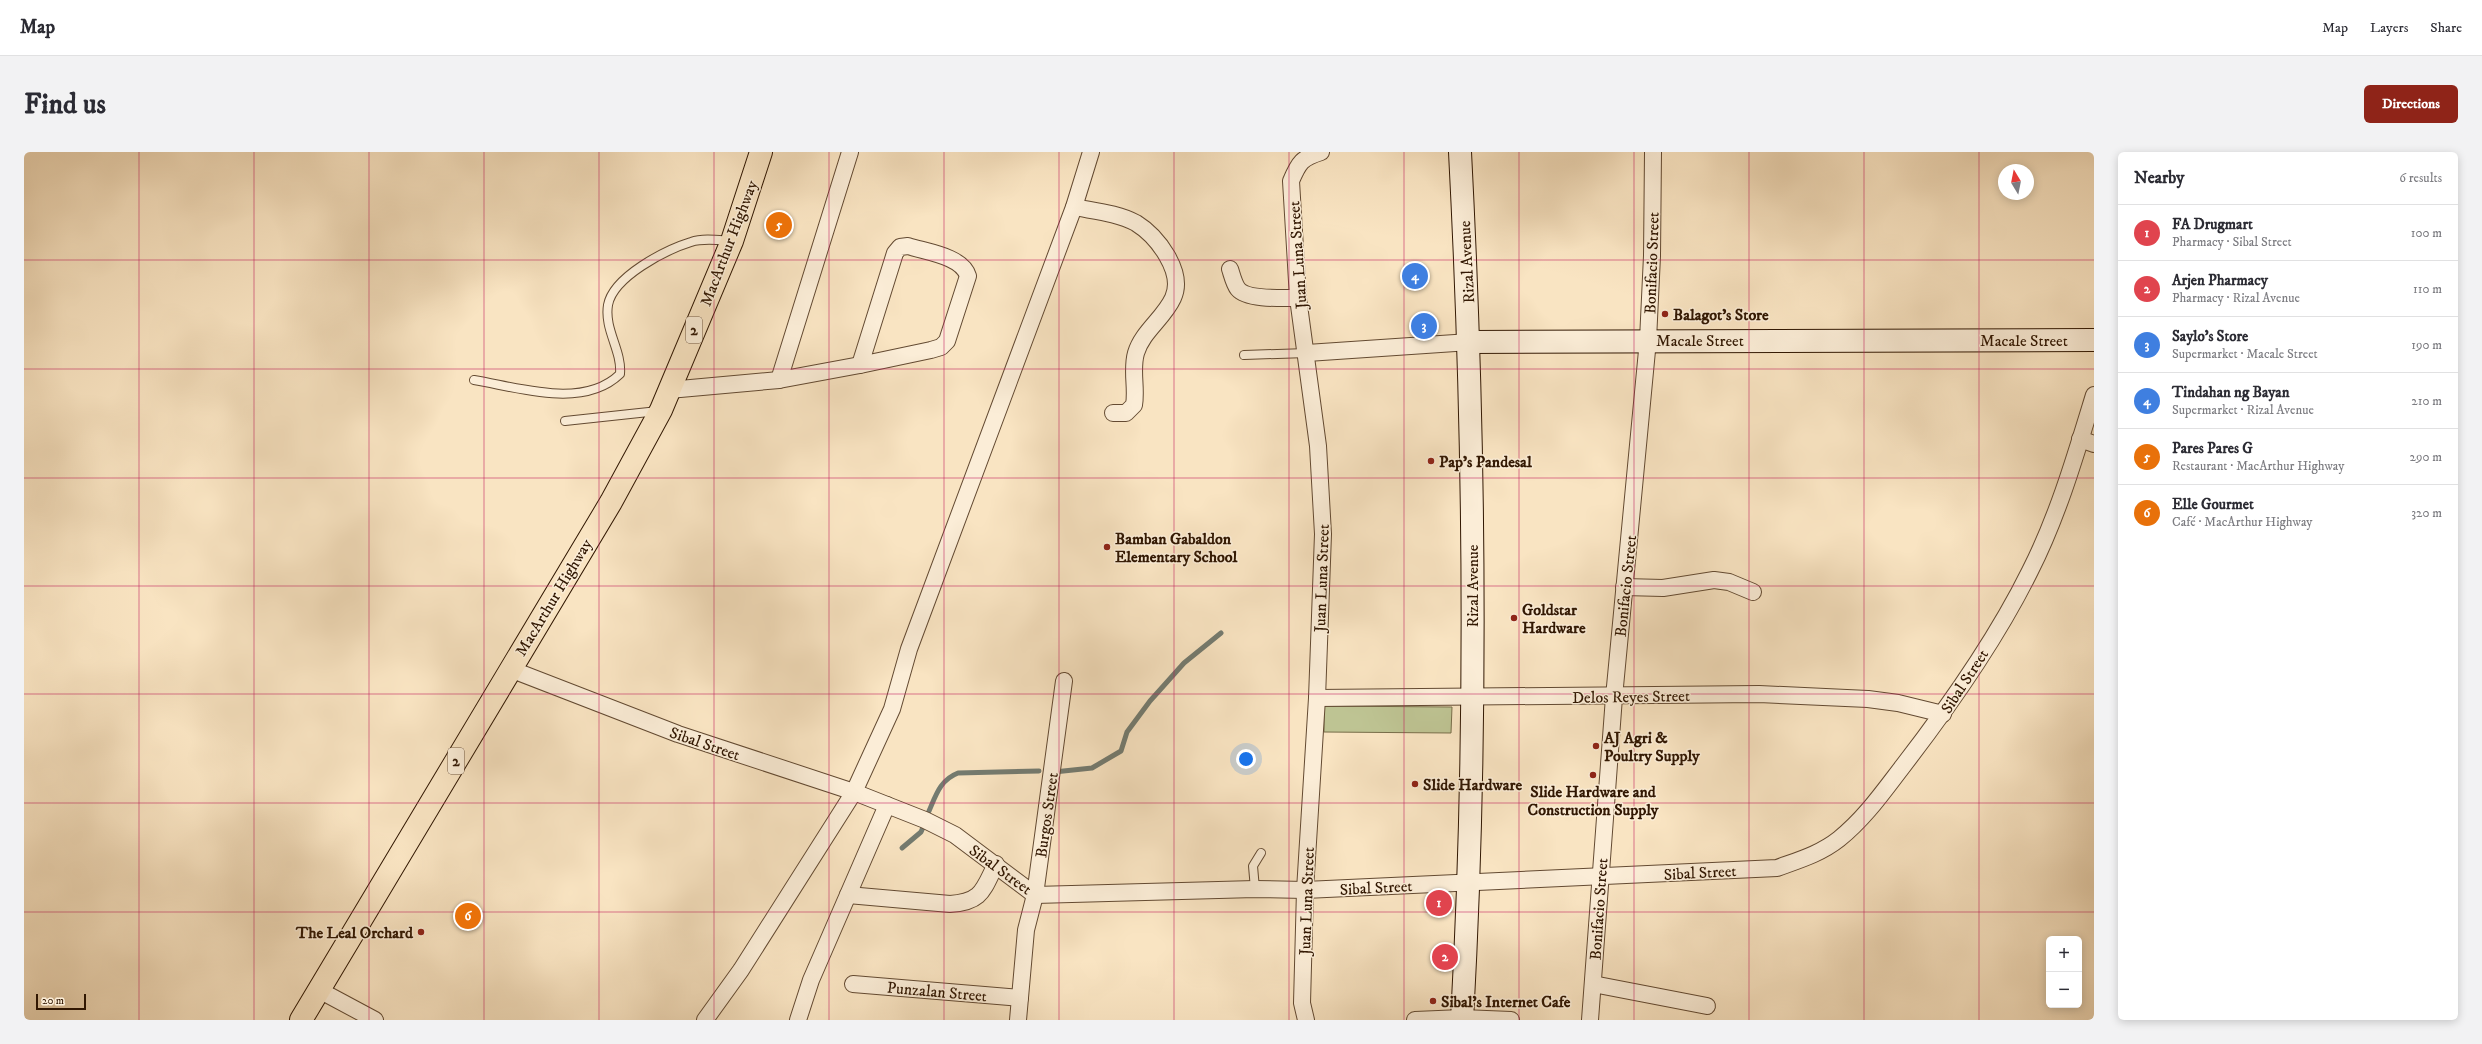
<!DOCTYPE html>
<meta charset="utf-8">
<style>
body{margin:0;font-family:"IM FELL DW Pica",serif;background:#f2f2f3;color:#2b2b33}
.controls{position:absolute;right:12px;bottom:12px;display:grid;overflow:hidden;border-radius:6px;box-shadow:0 2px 10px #0003}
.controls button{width:36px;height:36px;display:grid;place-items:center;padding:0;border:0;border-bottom:1px solid #e1e1e2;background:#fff;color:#2b2b33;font:20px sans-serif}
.compass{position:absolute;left:1974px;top:12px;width:36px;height:36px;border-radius:50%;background:#fff;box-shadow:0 2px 10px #0003;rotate:350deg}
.scale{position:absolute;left:12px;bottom:10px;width:50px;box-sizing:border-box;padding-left:4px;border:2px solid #311702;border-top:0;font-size:11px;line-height:14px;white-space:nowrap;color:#311702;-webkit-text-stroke:3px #fbedd7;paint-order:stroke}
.you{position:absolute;left:1222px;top:607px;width:14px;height:14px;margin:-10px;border:3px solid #fff;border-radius:50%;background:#1a73e8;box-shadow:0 0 0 6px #1a73e833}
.badge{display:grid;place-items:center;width:26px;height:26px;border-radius:50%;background:#8f2418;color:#fff;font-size:13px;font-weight:700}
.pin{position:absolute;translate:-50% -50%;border:2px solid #fff;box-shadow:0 1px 4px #0006}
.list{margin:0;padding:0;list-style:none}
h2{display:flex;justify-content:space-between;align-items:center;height:52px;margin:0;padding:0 16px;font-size:17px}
h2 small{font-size:13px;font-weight:400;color:#7c7c81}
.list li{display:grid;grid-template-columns:26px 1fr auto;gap:12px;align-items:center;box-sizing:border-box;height:56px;padding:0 16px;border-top:1px solid #e1e1e2}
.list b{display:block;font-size:15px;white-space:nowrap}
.list p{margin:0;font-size:13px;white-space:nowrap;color:#7c7c81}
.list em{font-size:13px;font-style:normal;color:#7c7c81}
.map{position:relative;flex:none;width:2070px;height:868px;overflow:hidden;border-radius:6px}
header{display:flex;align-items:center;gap:24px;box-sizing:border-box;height:56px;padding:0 20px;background:#fff;border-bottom:1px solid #e1e1e2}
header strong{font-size:19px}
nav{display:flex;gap:22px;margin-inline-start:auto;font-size:14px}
.intro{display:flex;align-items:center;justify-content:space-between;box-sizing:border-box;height:96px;padding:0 24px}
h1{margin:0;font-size:28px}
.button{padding:10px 18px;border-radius:6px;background:#8f2418;color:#fff;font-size:14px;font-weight:700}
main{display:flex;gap:24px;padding:0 24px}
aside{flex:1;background:#fff;border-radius:6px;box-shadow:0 2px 10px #0003}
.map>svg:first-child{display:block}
.green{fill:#bec493;stroke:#786e4a}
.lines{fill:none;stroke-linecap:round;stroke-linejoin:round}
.stream{stroke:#747b70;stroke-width:5}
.lane-casing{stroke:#634a32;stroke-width:10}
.street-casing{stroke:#634a32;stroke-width:18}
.secondary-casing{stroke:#311702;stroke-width:24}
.highway-casing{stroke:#311702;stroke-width:24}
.lane{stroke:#fbedd7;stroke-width:8}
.street{stroke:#fbedd7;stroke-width:16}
.secondary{stroke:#fbedd7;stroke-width:22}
.highway{stroke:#f9e4c2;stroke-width:22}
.grid{fill:none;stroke:#c2185b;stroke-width:1;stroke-opacity:0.55}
.poi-dot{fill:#8f2418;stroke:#fbedd7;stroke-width:1.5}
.labels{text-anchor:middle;stroke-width:3;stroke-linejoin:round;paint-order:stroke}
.shield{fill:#fbedd7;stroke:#6e5742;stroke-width:1}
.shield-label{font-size:15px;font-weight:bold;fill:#311702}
.street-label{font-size:16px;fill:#311702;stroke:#fbedd7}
.poi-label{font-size:16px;font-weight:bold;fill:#311702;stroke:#fbedd7;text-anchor:start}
</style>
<header>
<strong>Map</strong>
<nav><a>Map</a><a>Layers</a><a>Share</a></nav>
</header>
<div class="intro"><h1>Find us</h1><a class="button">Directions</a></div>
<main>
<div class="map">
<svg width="2070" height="868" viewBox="0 0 2070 868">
<rect width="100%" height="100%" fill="#f9e4c2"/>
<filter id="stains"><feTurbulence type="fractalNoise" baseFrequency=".005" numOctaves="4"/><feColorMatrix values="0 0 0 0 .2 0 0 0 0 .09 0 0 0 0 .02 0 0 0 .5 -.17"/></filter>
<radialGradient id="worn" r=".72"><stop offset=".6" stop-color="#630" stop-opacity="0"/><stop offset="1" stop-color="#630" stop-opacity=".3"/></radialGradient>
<path class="green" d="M1300,554L1428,555L1427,581L1300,580Z"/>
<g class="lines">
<g class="stream">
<path d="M1030,620L1068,616L1097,599L1103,580L1126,549L1160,511L1197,481"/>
<path d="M905,659C912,643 916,628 934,621L1015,619"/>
<path d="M878,696L897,680L900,673"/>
</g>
<defs>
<g id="lane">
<path d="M1220,203L1283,201"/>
<path d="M450,228C493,235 559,258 596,222C598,198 580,178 584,153C589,125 641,98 667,90C679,86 693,88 706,89"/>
<path d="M541,269L634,259"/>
<path d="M1231,737L1229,714L1237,701"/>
</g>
<g id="street">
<path d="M1050,55C1070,59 1094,61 1112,71C1133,84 1161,120 1149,146C1140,166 1118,180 1112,201C1107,218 1113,236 1110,253L1102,261H1089"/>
<path d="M884,94C902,100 938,104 944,124L923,189L917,195L907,198L836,213L871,101L876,95Z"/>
<path d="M1206,117C1208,123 1210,132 1214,137C1223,148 1260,146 1274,146"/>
<path d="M1283,201L1446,190"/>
<path d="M755,228L826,0"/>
<path d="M645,238L755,228L836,213"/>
<path d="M2056,287L2070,292"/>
<path d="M1600,435L1639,436L1690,428L1705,430L1729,440"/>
<path d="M486,517L654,582L830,640L901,668L931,683L1011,743L1231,737L1281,738L1753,716C1775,708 1796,702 1815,687C1841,666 1859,640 1879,614C1926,553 1972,488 2006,419C2034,364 2052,302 2070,243"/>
<path d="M1293,546L1735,542L1844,547L1874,551L1919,562"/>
<path d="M824,743L926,752C958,750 959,738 972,712"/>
<path d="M829,832L996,846"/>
<path d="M1569,832L1683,854"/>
<path d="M295,838L351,868"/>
<path d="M681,868L717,818L830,640L868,557L885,497L1050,55L1067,0"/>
<path d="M774,868L787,828L863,653"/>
<path d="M994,868L1002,778L1011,743L1040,529"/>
<path d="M1282,868L1278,851L1281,738L1293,546L1299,382L1294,294L1274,146L1267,29C1275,10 1278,6 1297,0"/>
<path d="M1391,868L1438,866L1487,868"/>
<path d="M1566,868L1590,545L1624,188L1628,104L1629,0"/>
</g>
<g id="secondary">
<path d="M1436,0C1451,289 1454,579 1438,868"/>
<path d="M1446,190L2070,188"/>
</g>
<path id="highway" d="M277,868L587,350L637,258L708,89L737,0"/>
</defs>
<use href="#lane" class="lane-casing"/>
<use href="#street" class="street-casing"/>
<use href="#secondary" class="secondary-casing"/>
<use href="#highway" class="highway-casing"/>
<use href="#lane" class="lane"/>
<use href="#street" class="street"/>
<use href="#secondary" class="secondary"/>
<use href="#highway" class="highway"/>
</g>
<path class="grid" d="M115,0V868M230,0V868M345,0V868M460,0V868M575,0V868M690,0V868M805,0V868M920,0V868M1035,0V868M1150,0V868M1265,0V868M1380,0V868M1495,0V868M1610,0V868M1725,0V868M1840,0V868M1955,0V868M0,108H2070M0,217H2070M0,326H2070M0,434H2070M0,542H2070M0,651H2070M0,760H2070"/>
<g class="poi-dot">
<circle cx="1641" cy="162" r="4"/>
<circle cx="1407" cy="309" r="4"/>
<circle cx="1083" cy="395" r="4"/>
<circle cx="1490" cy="466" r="4"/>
<circle cx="1572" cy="594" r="4"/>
<circle cx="1569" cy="623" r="4"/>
<circle cx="1391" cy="632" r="4"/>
<circle cx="397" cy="780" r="4"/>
<circle cx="1409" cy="849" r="4"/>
</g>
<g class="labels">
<g class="shield">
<rect x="662" y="165" width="16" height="26" rx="3"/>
<rect x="424" y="596" width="16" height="26" rx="3"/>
</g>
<g class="shield-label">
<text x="670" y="183">2</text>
<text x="432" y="614">2</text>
</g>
<g class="street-label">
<text transform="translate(704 91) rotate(-69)" y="6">MacArthur Highway</text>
<text transform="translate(1273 103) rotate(-94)" y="6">Juan Luna Street</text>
<text transform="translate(1442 110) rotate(-93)" y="6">Rizal Avenue</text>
<text transform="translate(1627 111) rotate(-88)" y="6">Bonifacio Street</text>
<text x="1676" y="194">Macale Street</text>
<text x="2000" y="194">Macale Street</text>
<text transform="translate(1297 426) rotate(-88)" y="6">Juan Luna Street</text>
<text transform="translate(1448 434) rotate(-90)" y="6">Rizal Avenue</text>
<text transform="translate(1601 434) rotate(-84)" y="6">Bonifacio Street</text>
<text transform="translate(529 445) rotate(-59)" y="6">MacArthur Highway</text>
<text transform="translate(1940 529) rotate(-57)" y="6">Sibal Street</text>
<text transform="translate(1607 544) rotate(-1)" y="6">Delos Reyes Street</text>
<text transform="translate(681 591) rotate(19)" y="6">Sibal Street</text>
<text transform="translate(1022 663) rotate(-82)" y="6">Burgos Street</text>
<text transform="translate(977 717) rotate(36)" y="6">Sibal Street</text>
<text transform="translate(1676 720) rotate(-3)" y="6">Sibal Street</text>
<text transform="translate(1352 735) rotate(-3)" y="6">Sibal Street</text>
<text transform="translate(1282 749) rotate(-88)" y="6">Juan Luna Street</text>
<text transform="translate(1574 757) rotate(-86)" y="6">Bonifacio Street</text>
<text transform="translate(913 839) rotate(5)" y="6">Punzalan Street</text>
</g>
<g class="poi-label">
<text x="1649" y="168">Balagot's Store</text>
<text x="1415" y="315">Pap's Pandesal</text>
<text x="1091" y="392">Bamban Gabaldon<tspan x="1091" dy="18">Elementary School</tspan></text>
<text x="1498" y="463">Goldstar<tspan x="1498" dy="18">Hardware</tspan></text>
<text x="1580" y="591">AJ Agri &amp;<tspan x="1580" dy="18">Poultry Supply</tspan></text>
<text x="1399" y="638">Slide Hardware</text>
<text x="1569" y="645" text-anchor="middle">Slide Hardware and<tspan x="1569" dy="18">Construction Supply</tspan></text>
<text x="389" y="786" text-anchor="end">The Leal Orchard</text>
<text x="1417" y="855">Sibal's Internet Cafe</text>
</g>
</g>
<rect width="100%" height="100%" filter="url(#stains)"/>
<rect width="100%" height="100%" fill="url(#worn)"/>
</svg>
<div class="controls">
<button>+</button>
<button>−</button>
</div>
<svg class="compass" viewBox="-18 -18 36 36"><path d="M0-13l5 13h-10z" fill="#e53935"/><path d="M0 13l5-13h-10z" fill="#7c7c81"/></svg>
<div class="scale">20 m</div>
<div class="you"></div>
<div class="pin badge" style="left:1415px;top:751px;background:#e0444e">1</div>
<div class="pin badge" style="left:1421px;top:805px;background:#e0444e">2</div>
<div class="pin badge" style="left:1400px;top:174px;background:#3f7fe0">3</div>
<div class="pin badge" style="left:1391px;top:124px;background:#3f7fe0">4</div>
<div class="pin badge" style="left:755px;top:73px;background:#e8710a">5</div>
<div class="pin badge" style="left:444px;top:764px;background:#e8710a">6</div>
</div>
<aside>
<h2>Nearby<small>6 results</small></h2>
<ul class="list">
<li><span class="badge" style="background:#e0444e">1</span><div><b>FA Drugmart</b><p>Pharmacy · Sibal Street</p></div><em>100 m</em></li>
<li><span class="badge" style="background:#e0444e">2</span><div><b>Arjen Pharmacy</b><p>Pharmacy · Rizal Avenue</p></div><em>110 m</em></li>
<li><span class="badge" style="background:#3f7fe0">3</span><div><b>Saylo's Store</b><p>Supermarket · Macale Street</p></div><em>190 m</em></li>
<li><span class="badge" style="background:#3f7fe0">4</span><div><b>Tindahan ng Bayan</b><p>Supermarket · Rizal Avenue</p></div><em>210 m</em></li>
<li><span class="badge" style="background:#e8710a">5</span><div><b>Pares Pares G</b><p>Restaurant · MacArthur Highway</p></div><em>290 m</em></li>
<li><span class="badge" style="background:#e8710a">6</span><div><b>Elle Gourmet</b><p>Café · MacArthur Highway</p></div><em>320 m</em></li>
</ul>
</aside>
</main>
